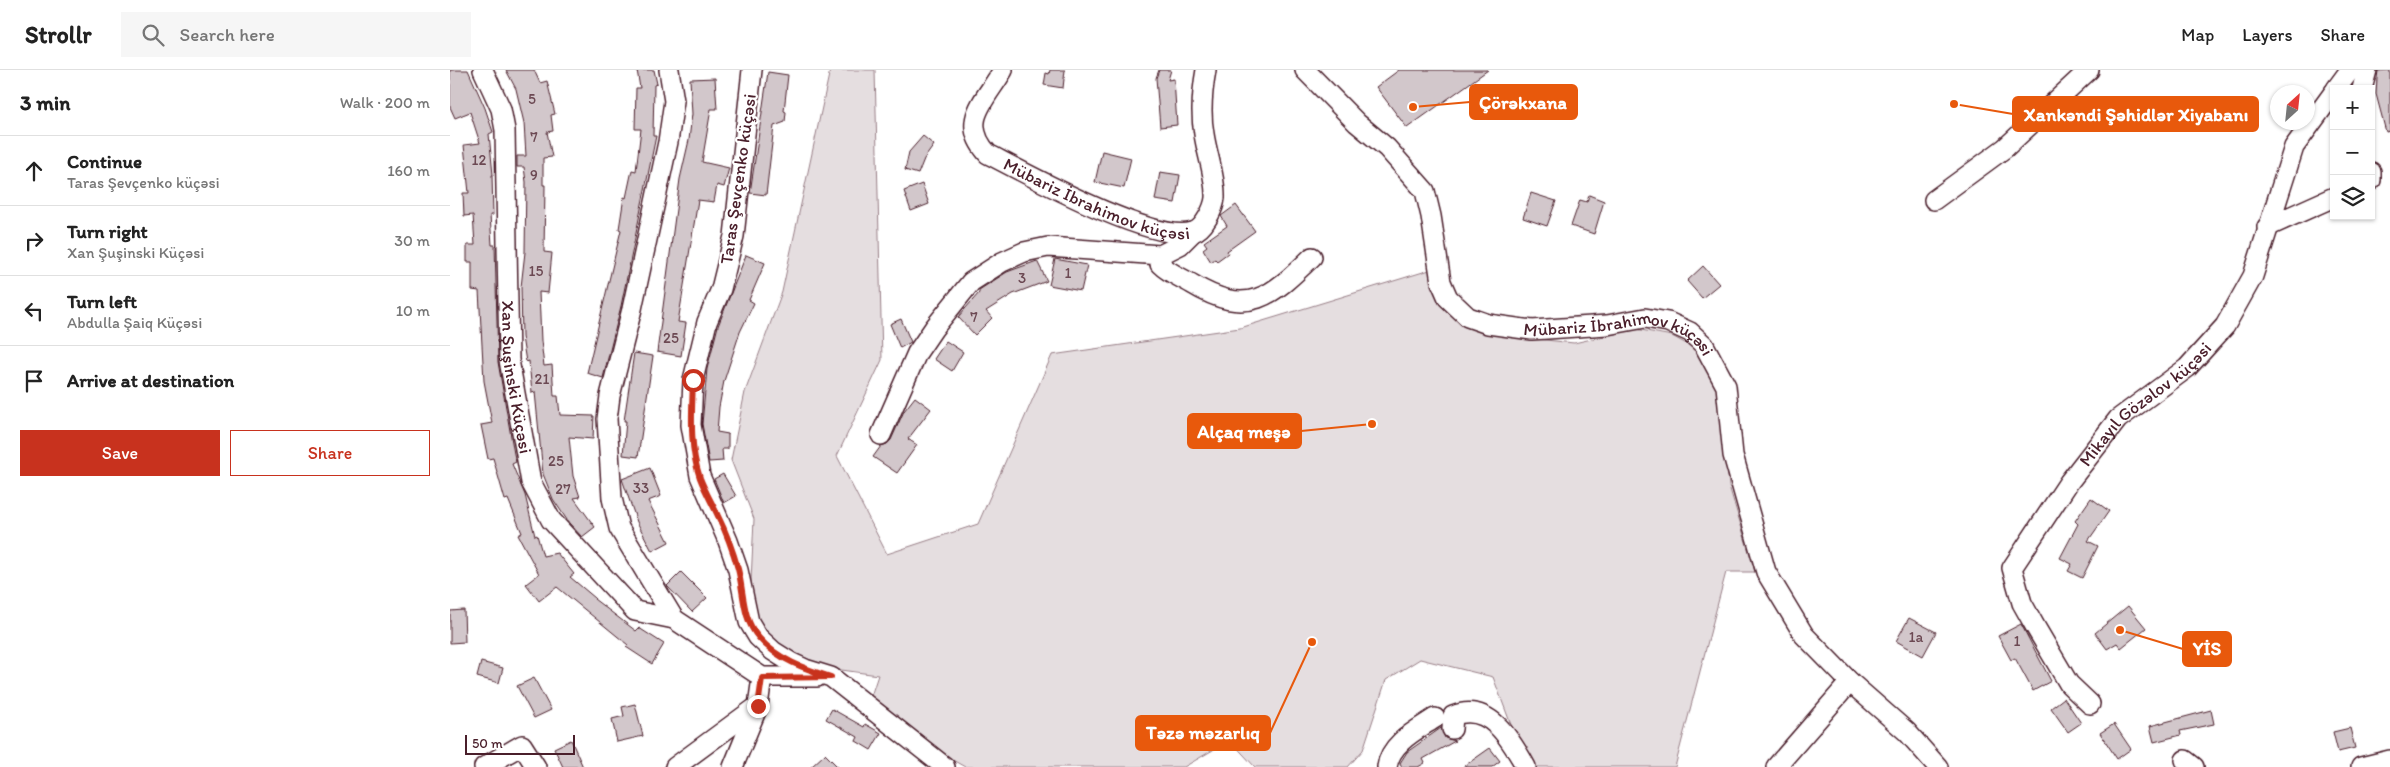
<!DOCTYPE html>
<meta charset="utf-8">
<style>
body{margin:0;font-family:Itim,sans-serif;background:#f6f6f6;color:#222}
.controls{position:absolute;right:15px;top:15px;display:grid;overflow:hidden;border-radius:0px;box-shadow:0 1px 4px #0004}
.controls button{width:45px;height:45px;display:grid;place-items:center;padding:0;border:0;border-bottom:1px solid #e0e0e0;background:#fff;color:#222;font:25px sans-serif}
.compass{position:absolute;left:1820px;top:15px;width:45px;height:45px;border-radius:50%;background:#fff;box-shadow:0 1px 4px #0004;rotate:27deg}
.scale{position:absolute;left:15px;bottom:12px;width:110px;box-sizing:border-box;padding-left:5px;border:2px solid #4a1f2b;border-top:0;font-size:14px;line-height:18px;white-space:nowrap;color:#4a1f2b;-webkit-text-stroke:4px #fff;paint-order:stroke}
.stop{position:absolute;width:15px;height:15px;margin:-11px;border:4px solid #c8321e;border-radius:50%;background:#fff}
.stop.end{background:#c8321e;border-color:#fff;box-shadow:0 1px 5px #0008}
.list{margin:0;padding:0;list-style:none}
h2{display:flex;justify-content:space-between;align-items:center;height:65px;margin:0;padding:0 20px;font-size:21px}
h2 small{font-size:16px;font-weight:400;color:#767676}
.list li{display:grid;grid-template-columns:32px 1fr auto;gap:15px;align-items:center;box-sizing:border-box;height:70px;padding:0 20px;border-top:1px solid #e0e0e0}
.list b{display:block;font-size:19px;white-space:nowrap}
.list p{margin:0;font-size:16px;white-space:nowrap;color:#767676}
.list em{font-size:16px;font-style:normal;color:#767676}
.actions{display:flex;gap:10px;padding:15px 20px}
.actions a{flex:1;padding:11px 0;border:1px solid #c8321e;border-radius:0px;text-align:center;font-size:18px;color:#c8321e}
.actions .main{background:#c8321e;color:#fff}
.icon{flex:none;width:28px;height:28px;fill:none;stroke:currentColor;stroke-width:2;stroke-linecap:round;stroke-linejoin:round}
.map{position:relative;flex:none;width:1940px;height:697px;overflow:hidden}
header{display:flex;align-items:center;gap:30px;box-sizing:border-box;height:70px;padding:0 25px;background:#fff;border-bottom:1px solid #e0e0e0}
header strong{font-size:24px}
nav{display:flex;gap:28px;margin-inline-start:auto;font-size:18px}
.search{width:350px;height:45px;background:#f6f6f6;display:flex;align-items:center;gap:12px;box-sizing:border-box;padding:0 18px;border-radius:0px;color:#767676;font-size:19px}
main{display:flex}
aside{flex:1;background:#fff}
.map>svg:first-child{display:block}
.green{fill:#e5dee0;stroke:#987e86}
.building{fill:#d2c7cb;stroke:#4a1f2b}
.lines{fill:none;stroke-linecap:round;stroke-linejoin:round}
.minor-casing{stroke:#4a1f2b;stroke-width:22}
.minor{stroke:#fff;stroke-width:19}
.route{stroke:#c8321e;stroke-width:6}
.labels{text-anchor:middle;stroke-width:4.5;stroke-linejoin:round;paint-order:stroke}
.number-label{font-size:15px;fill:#6c4953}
.street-label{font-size:18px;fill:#4a1f2b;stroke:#fff}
.leader{fill:none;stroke:#e8590c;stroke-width:2}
.callout-dot{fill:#e8590c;stroke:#fff;stroke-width:2}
.callout{fill:#e8590c;stroke:#e8590c;stroke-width:2}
.callout-label{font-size:19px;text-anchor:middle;font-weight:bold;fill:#fff}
</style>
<header>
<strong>Strollr</strong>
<div class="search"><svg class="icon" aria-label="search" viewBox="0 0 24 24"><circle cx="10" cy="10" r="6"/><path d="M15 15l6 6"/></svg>Search here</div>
<nav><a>Map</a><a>Layers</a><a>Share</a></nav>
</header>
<main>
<aside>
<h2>3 min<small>Walk · 200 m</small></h2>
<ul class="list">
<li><svg class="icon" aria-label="ahead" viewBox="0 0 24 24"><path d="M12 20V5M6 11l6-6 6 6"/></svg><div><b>Continue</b><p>Taras Şevçenko küçəsi</p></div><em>160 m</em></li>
<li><svg class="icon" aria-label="right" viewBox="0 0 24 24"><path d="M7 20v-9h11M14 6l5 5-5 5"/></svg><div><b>Turn right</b><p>Xan Şuşinski Küçəsi</p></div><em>30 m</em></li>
<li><svg class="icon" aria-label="left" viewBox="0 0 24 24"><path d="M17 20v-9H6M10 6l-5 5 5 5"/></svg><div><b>Turn left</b><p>Abdulla Şaiq Küçəsi</p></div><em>10 m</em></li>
<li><svg class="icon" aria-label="arrive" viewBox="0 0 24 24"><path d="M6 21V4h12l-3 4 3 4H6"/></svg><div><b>Arrive at destination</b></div></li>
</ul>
<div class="actions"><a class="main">Save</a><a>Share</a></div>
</aside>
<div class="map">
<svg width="1940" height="697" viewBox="0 0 1940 697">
<rect width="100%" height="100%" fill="#fff"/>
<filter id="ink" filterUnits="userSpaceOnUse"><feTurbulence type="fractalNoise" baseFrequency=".02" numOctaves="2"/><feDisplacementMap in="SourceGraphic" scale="10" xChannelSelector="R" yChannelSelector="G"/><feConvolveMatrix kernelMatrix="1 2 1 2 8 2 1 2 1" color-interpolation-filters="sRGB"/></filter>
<g filter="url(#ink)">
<path class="green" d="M380,0H425L432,290L387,386L437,484L528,454L602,285L790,258L983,199L997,241L1038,264L1124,273L1186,259L1222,266L1251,282L1268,314L1279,416L1305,502H1276L1225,697H1084L1069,676L1043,607L970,589L936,610L913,680L898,697H805L780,670L734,697H515L416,641L428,605L377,598L335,578L314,562L300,532L304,449L281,390L295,322L332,222Z"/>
<g class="building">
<path d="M0,0H18L35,38L43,62L39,64L43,105H42L43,145H40L42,175H45L48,292L64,384L66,392L62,394L75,425L85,466L87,465L93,486L107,483L124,504L120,507L145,528L144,529L186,561L189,558L214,574L202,594L176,577L178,575L107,517L89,531L76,514L89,504L68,465L72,463L58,429L55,430L43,388L38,389L31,355L42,353L34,311L29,221L22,220V192H17V175H25L23,145L14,146L13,123H19L14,75L30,73L20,42L5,48L0,37Z"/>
<path d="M56,0H84L90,13L97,11L105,44L101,45L103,61L97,62L102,87L93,88V115H95L94,182L102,183L98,223L89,222L91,271L94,296L102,295L104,326H108L110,345L144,346L143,369L119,367L123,406L130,427L124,428L145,457L132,467L119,453L103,429L93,404L85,322L82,323L79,291L76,292L72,267L71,217L75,182L76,112L74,97H67V86H76L74,53L66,19Z"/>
<path d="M187,0H204L207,14L204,15L203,66H206L171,236L153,308L137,303L171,160L169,159L174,127L176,128L182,100L186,101L191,59H185L186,18H190Z"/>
<path d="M600,0H615L613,18L594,15L596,3L599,4Z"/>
<path d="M709,0H721L718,10L724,9L727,55L710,57L706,8Z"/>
<path d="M949,0H1038L957,58L926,17Z"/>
<path d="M1940,0V61L1936,62L1926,24L1927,8L1928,1Z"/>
<path d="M318,2L338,5L334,41L336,42L335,52L324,56L316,125L300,123Z"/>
<path d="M265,8L267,39H261L252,92L279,98L274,117L267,115L264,132L248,130L228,252L236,253L231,286L207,282L230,109L239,70L242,44L240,9Z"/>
<path d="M473,66L484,75L474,89L468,104L455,100L459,82Z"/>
<path d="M652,81L681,88L674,118L645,112Z"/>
<path d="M710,102L730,105L725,133L705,130Z"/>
<path d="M472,114L479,134L461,141L454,121Z"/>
<path d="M1081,123L1106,131L1097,156L1073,148Z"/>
<path d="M1139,125L1154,131L1144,164L1121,156L1130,130L1137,132Z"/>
<path d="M786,135L805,161L777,181L778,183L767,191L765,189L761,192L753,179L757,176L754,172L777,156L771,146Z"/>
<path d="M296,185L315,193L299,230L304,233L290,262L274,311L269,337L267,362L278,364V379H272L273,391L259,392L252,354L257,299L268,256Z"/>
<path d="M605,189L637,195L631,221L599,215Z"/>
<path d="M587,191L597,211L563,224L536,241L542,248L525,265L508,247L529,223V220L557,202Z"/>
<path d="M1253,196L1269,214L1252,228L1237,211Z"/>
<path d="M451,249L461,272L450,278L440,254Z"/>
<path d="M496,271L513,282L502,301L484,289Z"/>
<path d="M184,283L203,286L188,387L173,385L176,351H174Z"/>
<path d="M465,327L481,339L458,369L467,375L447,403L423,387L431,376L437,374L441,370L454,341Z"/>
<path d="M200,398L211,426L198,431L219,472L202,481L187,452L172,409Z"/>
<path d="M273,404L286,426L274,433L264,409Z"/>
<path d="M1641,428L1659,441L1638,471L1648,476L1632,508L1618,501L1622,494L1610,488L1628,454L1625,451Z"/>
<path d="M231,502L257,528L242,542L217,516Z"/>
<path d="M1678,536L1696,558L1671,578L1667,573L1657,579L1645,563Z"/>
<path d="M14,540L15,572L0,573V541Z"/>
<path d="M1459,548L1486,562L1473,586L1446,571Z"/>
<path d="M1571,554L1601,611L1583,621L1565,588L1561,590L1548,566Z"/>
<path d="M31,592L53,598L49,613L27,607Z"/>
<path d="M84,608L101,640L84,648L67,616Z"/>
<path d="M1614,628L1631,653L1618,662L1601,638Z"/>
<path d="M185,634L193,666L167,672L162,649L174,646L172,637Z"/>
<path d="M382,639L414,657L415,654L431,663L421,680L406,671L408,667L376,649Z"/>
<path d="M1761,640L1764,654L1730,661L1731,665L1704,672L1700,656Z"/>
<path d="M1664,654L1681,679L1667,689L1650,663Z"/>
<path d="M991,658L995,668L1005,671L973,689L975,693L968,697H952L950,693L957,682Z"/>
<path d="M1900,658L1905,678L1888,682L1883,662Z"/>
<path d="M121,670L133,697H113L104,678Z"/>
<path d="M1040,678L1050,691L1042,697H1013Z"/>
<path d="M375,684L388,697H361Z"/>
</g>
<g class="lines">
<defs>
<g id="minor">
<path id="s1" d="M33,0L51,39L55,60L59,290L81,412L101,450L185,541L224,549L312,607H367"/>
<path d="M219,0L224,31L218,72L182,239L160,326L157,349L162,428L169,458L224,549"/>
<path d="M302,0L284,166L271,219L257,252L243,310L241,355L250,406L278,471L288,500L299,552L308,567L323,581L342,593L355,599L381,607L495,697"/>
<path id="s2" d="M553,0C536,30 508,51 538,84C577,104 704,174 743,162C754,159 764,138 765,128C766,107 757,85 754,64C750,42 752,22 756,0"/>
<path id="s3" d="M855,0L907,53L937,78L975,121L981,146L991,212L998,228L1018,247L1038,254L1082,260L1157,255L1195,248L1218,252L1240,262L1254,275L1276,316L1283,385L1316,502L1354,565L1400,612L1457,662L1488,697"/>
<path d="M1886,19L1900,0"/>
<path d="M1912,19L1917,0"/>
<path d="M1921,102V110"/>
<path d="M1484,130L1555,78L1639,0"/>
<path d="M1817,157L1884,127"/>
<path d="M710,185V194C720,204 731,207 742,214C798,248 821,227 862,187"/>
<path d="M431,365L467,283L484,258L521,212L552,192L574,182L598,177L710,185L730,175L743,162"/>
<path id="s4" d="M1640,634L1619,614L1586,558L1572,533L1562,498L1619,412L1668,349L1737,298L1775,256L1803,206L1844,77L1884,22"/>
<path d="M1002,659L1003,646C1039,631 1061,670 1076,697"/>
<path d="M1735,690L1744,697"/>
<path d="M34,697L72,675L86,697"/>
<path d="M225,697L308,636"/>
<path d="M283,697L308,636L312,607"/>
<path d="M937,697C940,673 967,660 985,648"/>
<path d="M1326,697L1400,612"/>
<path d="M1911,697L1940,690"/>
</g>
</defs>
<use href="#minor" class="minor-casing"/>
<use href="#minor" class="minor"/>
</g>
</g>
<g class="lines" filter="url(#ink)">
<path class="route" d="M243,310C242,343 239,376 250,408C255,421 262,433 268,446C276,462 283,481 288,499C294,522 292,549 309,568C327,589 355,599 381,607L312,608L308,636"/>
</g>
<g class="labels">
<g class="number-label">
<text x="82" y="34">5</text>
<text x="84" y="72">7</text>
<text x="29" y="95">12</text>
<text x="84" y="110">9</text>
<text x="86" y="206">15</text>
<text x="618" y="208">1</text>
<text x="572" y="213">3</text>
<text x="524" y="252">7</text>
<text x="221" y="273">25</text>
<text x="92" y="314">21</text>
<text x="106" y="396">25</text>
<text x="191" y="423">33</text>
<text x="113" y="424">27</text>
<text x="1466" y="572">1a</text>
<text x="1567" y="576">1</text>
</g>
<g class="street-label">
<text transform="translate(288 109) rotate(-82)" y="6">Taras Şevçenko küçəsi</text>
<text dy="6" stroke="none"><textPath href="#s2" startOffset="214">Mübariz İbrahimov küçəsi</textPath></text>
<text dy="6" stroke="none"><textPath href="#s3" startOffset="465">Mübariz İbrahimov küçəsi</textPath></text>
<text dy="6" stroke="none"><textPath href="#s1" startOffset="312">Xan Şuşinski Küçəsi</textPath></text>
<text dy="6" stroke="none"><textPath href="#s4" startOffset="372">Mikayıl Gözəlov küçəsi</textPath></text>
</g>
</g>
<path class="leader" d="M963 37L1020 32M1504 34L1563 44M922 354L851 361M1670 560L1733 579M862 572L820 663"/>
<g class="callout-dot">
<circle cx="963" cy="37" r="5"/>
<circle cx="1504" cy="34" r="5"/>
<circle cx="922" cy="354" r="5"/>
<circle cx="1670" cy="560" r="5"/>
<circle cx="862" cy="572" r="5"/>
</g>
<g class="callout">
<rect x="1020" y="15" width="107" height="34" rx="5"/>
<rect x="1563" y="27" width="245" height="34" rx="5"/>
<rect x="738" y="344" width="113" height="34" rx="5"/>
<rect x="1733" y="562" width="48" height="34" rx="5"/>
<rect x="686" y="646" width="134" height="34" rx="5"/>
</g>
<g class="callout-label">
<text x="1073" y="39">Çörəkxana</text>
<text x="1686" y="51">Xankəndi Şəhidlər Xiyabanı</text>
<text x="794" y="368">Alçaq meşə</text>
<text x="1757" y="585">YİS</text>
<text x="753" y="669">Təzə məzarlıq</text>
</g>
</svg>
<div class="controls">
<button>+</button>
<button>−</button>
<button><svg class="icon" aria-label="layers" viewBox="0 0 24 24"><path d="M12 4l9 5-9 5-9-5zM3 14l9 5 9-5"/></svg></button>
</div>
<svg class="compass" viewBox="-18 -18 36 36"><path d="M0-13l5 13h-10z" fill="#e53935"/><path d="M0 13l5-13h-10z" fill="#767676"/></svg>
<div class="scale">50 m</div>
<div class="stop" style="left:243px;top:310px"></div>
<div class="stop end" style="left:308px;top:636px"></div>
</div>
</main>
